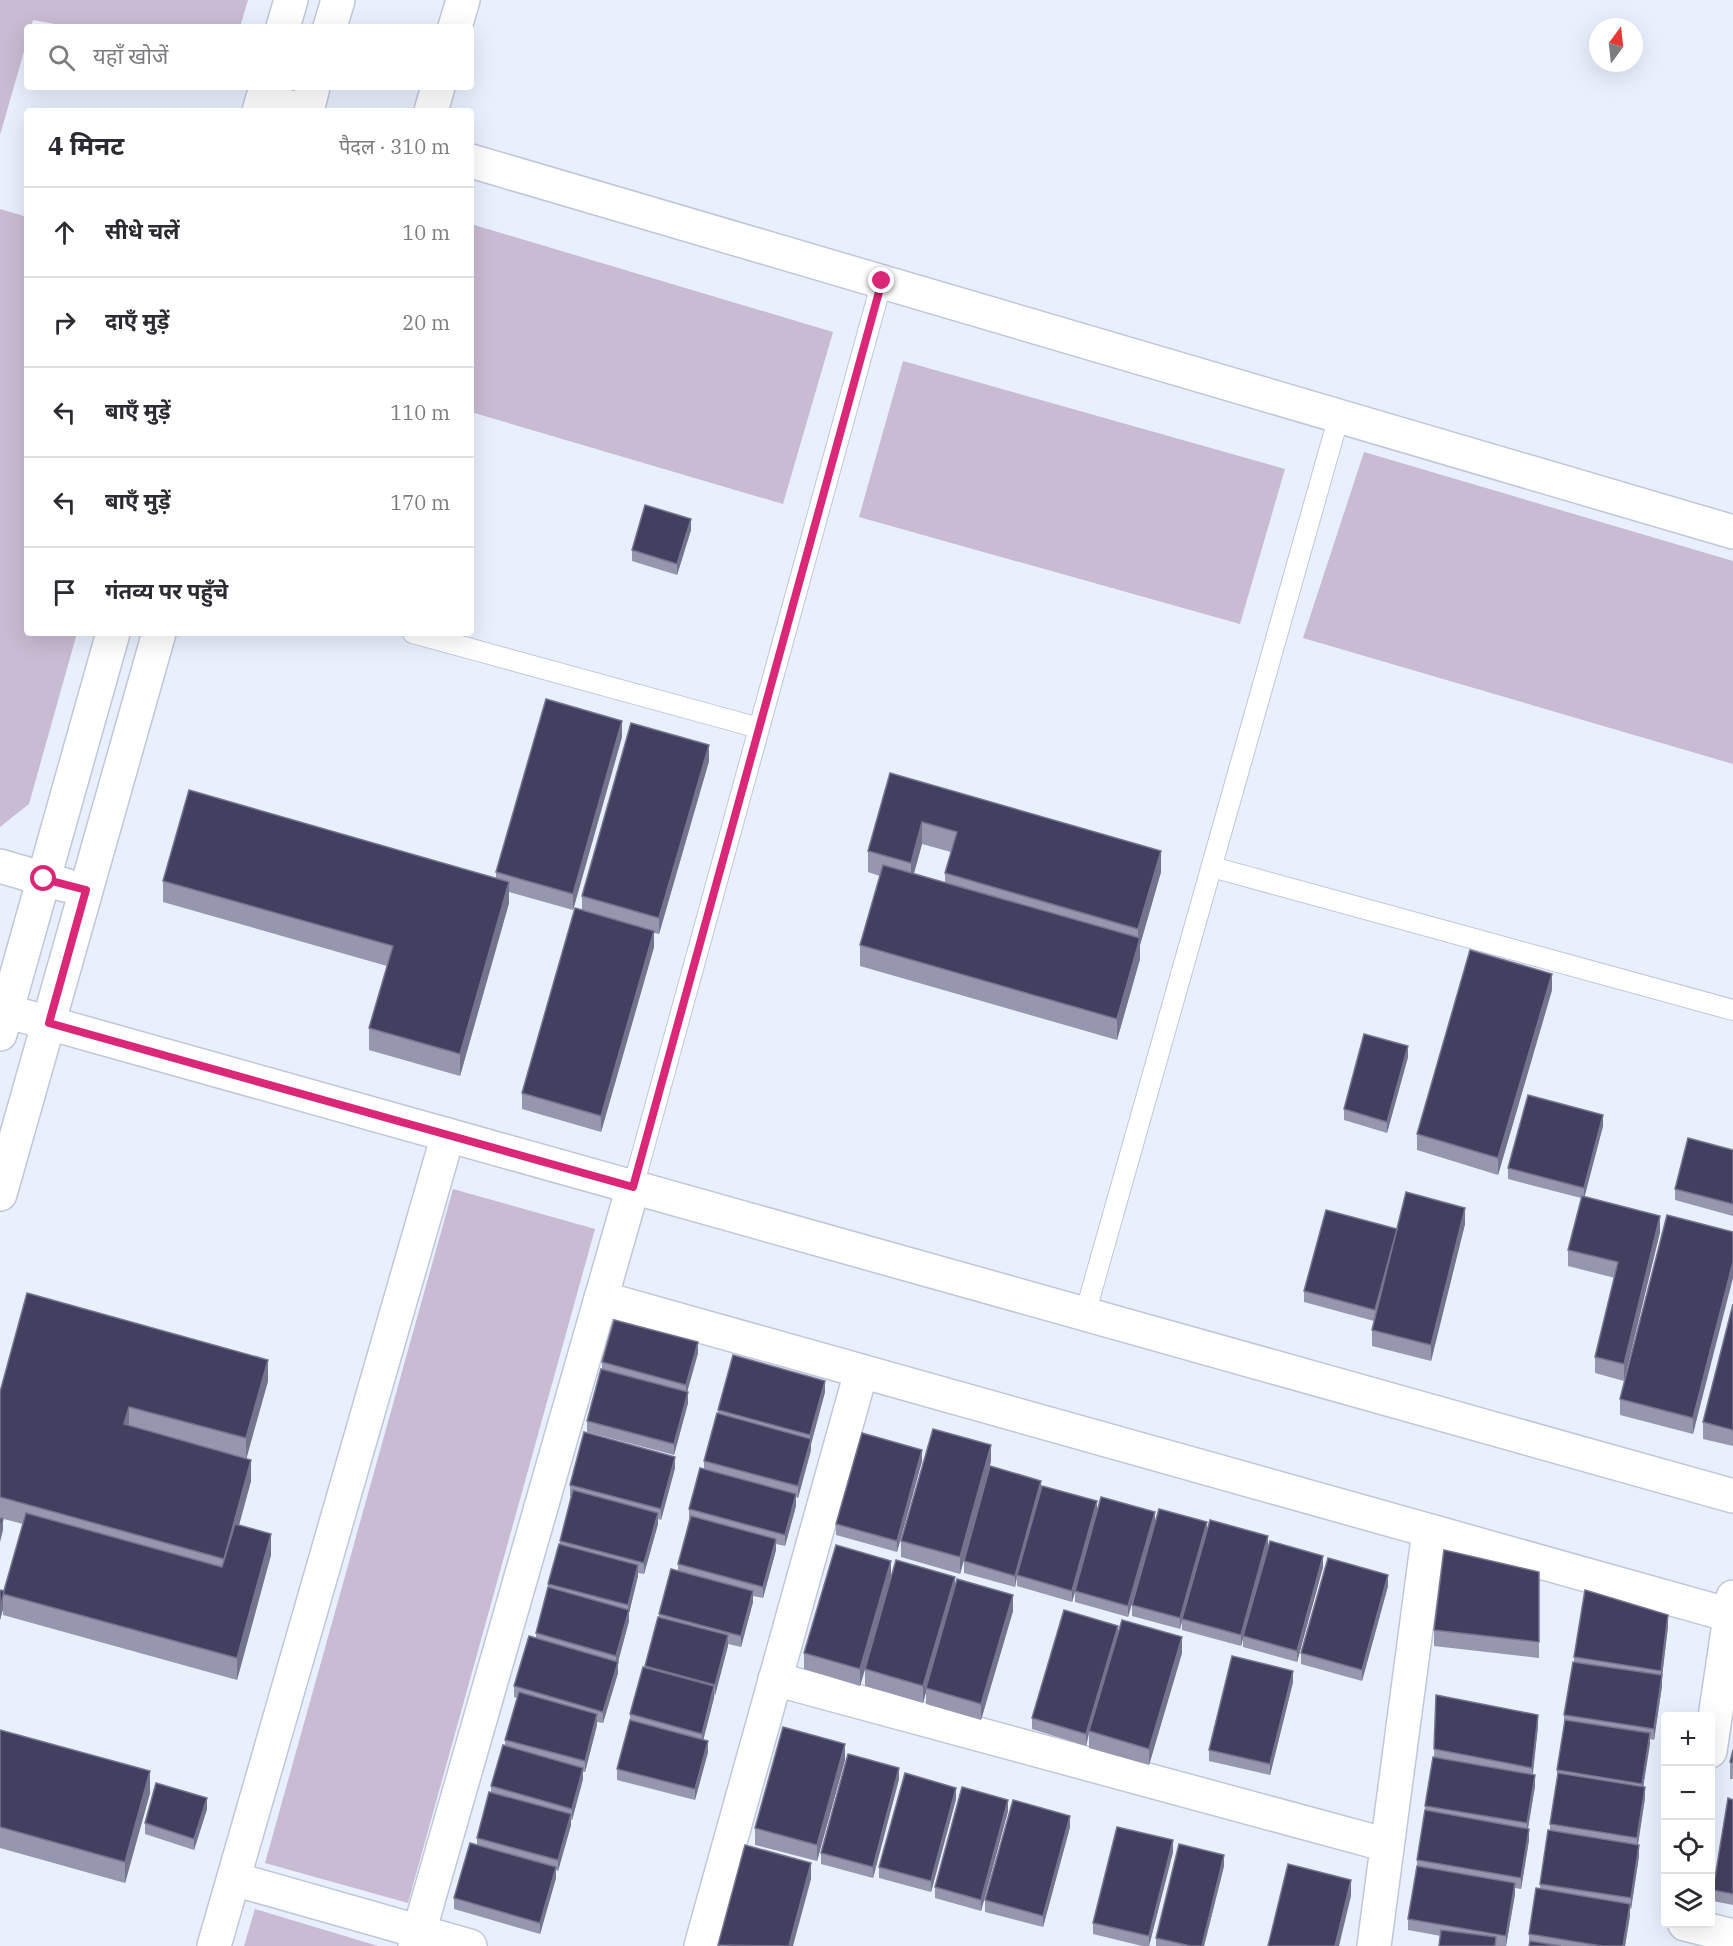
<!DOCTYPE html>
<html lang="hi">
<meta charset="utf-8">
<style>
body{margin:0;font-family:"IBM Plex Serif","Noto Sans Devanagari",serif;background:#f7f7f7;color:#2b2b33}
.controls{position:absolute;right:18px;bottom:18px;display:grid;overflow:hidden;border-radius:6px;box-shadow:0 6px 24px #0002}
.controls button{width:54px;height:54px;display:grid;place-items:center;padding:0;border:0;border-bottom:2px solid #e1e1e2;background:#fff;color:#2b2b33;font:30px sans-serif}
.compass{position:absolute;left:1589px;top:18px;width:54px;height:54px;border-radius:50%;background:#fff;box-shadow:0 6px 24px #0002;rotate:15deg}
.stop{position:absolute;width:18px;height:18px;margin:-14px;border:4px solid #db2777;border-radius:50%;background:#fff}
.stop.end{background:#db2777;border-color:#fff;box-shadow:0 2px 6px #0008}
.list{margin:0;padding:0;list-style:none}
h2{display:flex;justify-content:space-between;align-items:center;height:78px;margin:0;padding:0 24px;font-size:26px}
h2 small{font-size:20px;font-weight:400;color:#7c7c81}
.list li{display:grid;grid-template-columns:39px 1fr auto;gap:18px;align-items:center;box-sizing:border-box;height:90px;padding:0 24px;border-top:2px solid #e1e1e2}
.list b{display:block;font-size:22px;white-space:nowrap}
.list em{font-size:20px;font-style:normal;color:#7c7c81}
.icon{flex:none;width:33px;height:33px;fill:none;stroke:currentColor;stroke-width:2;stroke-linecap:round;stroke-linejoin:round}
.map{position:relative;flex:none;width:1733px;height:1946px;overflow:hidden}
.search{position:absolute;background:#fff;box-shadow:0 6px 24px #0002;left:24px;top:24px;width:450px;height:66px;display:flex;align-items:center;gap:15px;box-sizing:border-box;padding:0 21px;border-radius:6px;color:#7c7c81;font-size:22px}
.panel{position:absolute;background:#fff;box-shadow:0 6px 24px #0002;left:24px;top:108px;width:450px;height:528px;border-radius:6px}
.map>svg:first-child{display:block}
.green{fill:#c9bbd3}
.lines{fill:none;stroke-linecap:round;stroke-linejoin:round}
.service-casing{stroke:#c0c7d9;stroke-width:22}
.minor-casing{stroke:#c0c7d9;stroke-width:36}
.tertiary-casing{stroke:#c0c7d9;stroke-width:36}
.service{stroke:#fff;stroke-width:20}
.minor{stroke:#fff;stroke-width:33}
.tertiary{stroke:#fff;stroke-width:33}
.wall{fill:#9697ae;fill-rule:evenodd}
.shaded-wall{fill:#74748f}
.building{fill:#433f60;stroke:#74748f;stroke-width:1.5}
.route{stroke:#db2777;stroke-width:8}
</style>
<div class="map">
<svg width="1733" height="1946" viewBox="0 0 1733 1946">
<rect width="100%" height="100%" fill="#e8effd"/>
<g class="green">
<path d="M0,0H248L240,27H71L33,20L31,27H27V41L0,135Z"/>
<path d="M0,209L27,217V633H77L29,804L0,827Z"/>
<path d="M471,224L833,332L783,504L471,412Z"/>
<path d="M903,361L1285,469L1240,624L859,517Z"/>
<path d="M1364,452L1733,561V764L1303,638Z"/>
<path d="M453,1189L595,1229L408,1903L265,1863Z"/>
<path d="M255,1909L378,1946H244Z"/>
</g>
<g class="lines">
<defs>
<g id="service">
<path d="M413,633L759,728"/>
<path d="M1212,867L1733,1010"/>
<path d="M633,1187L882,281"/>
<path d="M1085,1314L1339,416"/>
</g>
<g id="minor">
<path d="M455,27L463,0"/>
<path d="M263,99L303,111"/>
<path d="M431,111L438,87"/>
<path d="M471,161L1733,532"/>
<path d="M6,1011L1733,1496"/>
<path d="M601,1298L1733,1616"/>
<path d="M775,1679L1387,1845"/>
<path d="M1710,1751L1733,1597"/>
<path d="M234,1879L470,1946"/>
<path d="M1685,1924L1733,1936"/>
<path d="M214,1946L448,1135"/>
<path d="M415,1946L633,1187"/>
<path d="M701,1946L861,1372"/>
<path d="M1374,1946L1429,1531"/>
</g>
<g id="tertiary">
<path d="M283,27L291,0"/>
<path d="M330,27L338,0"/>
<path d="M259,111L266,87"/>
<path d="M307,111L313,87"/>
<path d="M0,866L65,885"/>
<path d="M0,1034L113,633"/>
<path d="M0,1194L159,633"/>
</g>
</defs>
<use href="#service" class="service-casing"/>
<use href="#minor" class="minor-casing"/>
<use href="#tertiary" class="tertiary-casing"/>
<use href="#service" class="service"/>
<use href="#minor" class="minor"/>
<use href="#tertiary" class="tertiary"/>
</g>
<g class="wall">
<path d="M691,530L677,575L632,561V550Z"/>
<path d="M622,737L573,910L509,892V903L460,1076L369,1050V1028L387,966L163,902V881L496,878V872Z"/>
<path d="M709,761L659,934L654,933V947L601,1132L522,1109V1093L582,910V896Z"/>
<path d="M890,773L1161,872L1140,945V959L1117,1040L860,966V945L880,876L868,872V851ZM922,844L951,852L945,873V883L914,873Z"/>
<path d="M1552,990L1498,1175L1417,1150V1134Z"/>
<path d="M1408,1057L1387,1133L1344,1120V1109Z"/>
<path d="M1603,1126L1584,1197L1660,1232L1624,1381L1595,1373V1357L1615,1278L1568,1266V1250L1581,1198L1508,1179V1168Z"/>
<path d="M1733,1150V1216L1675,1200V1189Z"/>
<path d="M1465,1224L1431,1361L1372,1346V1330L1374,1321L1304,1302V1291L1397,1229Z"/>
<path d="M1733,1232L1693,1434L1620,1415V1399Z"/>
<path d="M1733,1304V1446L1703,1439V1422Z"/>
<path d="M698,1353L687,1392L688,1403L674,1455L587,1432V1421L602,1370V1362Z"/>
<path d="M268,1381L246,1458L251,1481L239,1525L271,1555L237,1680L3,1615V1609L0,1620V1590L4,1591L23,1524L0,1518V1392Z"/>
<path d="M825,1392L811,1444V1450L798,1498L796,1497V1506L785,1546L776,1544V1550L763,1598L753,1596V1602L741,1647L728,1644L703,1739L708,1752L695,1800L617,1780V1769L630,1720V1714L645,1668L659,1617V1614L678,1571V1564L689,1520V1509L704,1469V1461L718,1413V1410Z"/>
<path d="M922,1461L897,1552L836,1535V1524Z"/>
<path d="M991,1461L960,1574L901,1557V1541Z"/>
<path d="M675,1468L661,1520L658,1519V1524L644,1574L638,1573V1576L629,1613V1621L618,1662V1673L603,1723L597,1722V1725L585,1772H583V1779L572,1820H571V1825L558,1871L556,1870V1878L540,1934L454,1909V1898L477,1845V1838L491,1793V1786L505,1745V1740L517,1698L514,1697V1686L536,1638V1633L548,1588V1584L560,1544V1541L572,1496H570V1485Z"/>
<path d="M1041,1489L1097,1511L1155,1523L1128,1617L1075,1602V1592L1072,1602L1017,1586V1578L1015,1587L964,1573V1561Z"/>
<path d="M1207,1530L1268,1547L1323,1567L1297,1662L1243,1647V1637L1241,1646L1182,1630V1622L1180,1629L1132,1616V1605Z"/>
<path d="M1539,1572V1658L1434,1646V1630Z"/>
<path d="M891,1577L955,1587L1013,1611L981,1720L926,1704V1692L923,1703L865,1686V1670L860,1686L804,1669V1653Z"/>
<path d="M1388,1586L1362,1681L1301,1664V1653Z"/>
<path d="M1668,1626L1662,1677V1686L1654,1740L1650,1739L1643,1787L1645,1798L1638,1845L1639,1856L1631,1909H1630V1915L1625,1946H1529V1934L1540,1889V1884L1550,1831V1824L1557,1781V1770L1564,1726V1715L1574,1662V1657Z"/>
<path d="M1118,1634L1182,1653L1149,1765L1089,1748V1734L1086,1746L1032,1729V1718Z"/>
<path d="M1293,1682L1270,1775L1209,1761V1750Z"/>
<path d="M1436,1695L1538,1726L1533,1774L1535,1786L1528,1828L1529,1840L1521,1889L1515,1888V1894L1506,1946H1496L1408,1930V1919L1417,1869V1860L1425,1813V1806L1434,1757Z"/>
<path d="M0,1730L150,1793L125,1883L0,1848Z"/>
<path d="M1733,1750V1779H1730V1762Z"/>
<path d="M845,1760L817,1861L755,1845V1828Z"/>
<path d="M899,1779L873,1878L821,1864V1853Z"/>
<path d="M956,1799L931,1892L879,1878V1867Z"/>
<path d="M1733,1800V1905L1713,1901V1890Z"/>
<path d="M207,1809L194,1850L145,1834V1823Z"/>
<path d="M1008,1811L981,1911L935,1898V1887Z"/>
<path d="M1070,1827L1043,1927L985,1912V1900Z"/>
<path d="M1173,1852L1149,1946H1142L1093,1934V1923Z"/>
<path d="M1224,1866L1204,1946H1156V1938Z"/>
</g>
<g class="shaded-wall">
<path d="M691,519V530L677,575V564Z"/>
<path d="M622,721V737L573,910V894Z"/>
<path d="M709,745V761L659,934V918Z"/>
<path d="M922,822V844L911,884V863Z"/>
<path d="M1161,851V872L1140,945V959L1117,1040V1019L1138,943V929Z"/>
<path d="M509,882V903L460,1076V1054Z"/>
<path d="M654,931V947L601,1132V1116Z"/>
<path d="M1552,974V990L1498,1175V1158Z"/>
<path d="M1408,1046V1057L1387,1133V1122Z"/>
<path d="M1603,1115V1126L1584,1199V1188Z"/>
<path d="M1465,1208V1224L1431,1361V1345Z"/>
<path d="M1660,1216V1232L1624,1381V1364Z"/>
<path d="M1733,1262V1278L1693,1434V1418Z"/>
<path d="M698,1342V1353L686,1396V1385Z"/>
<path d="M268,1360V1381L246,1460V1438Z"/>
<path d="M825,1381V1392L811,1444V1450L798,1498V1486L810,1441V1435Z"/>
<path d="M688,1392V1403L674,1455V1444Z"/>
<path d="M129,1407V1428L124,1424Z"/>
<path d="M991,1445V1461L960,1574V1557Z"/>
<path d="M922,1450V1461L897,1552V1541Z"/>
<path d="M675,1457V1468L661,1520V1509Z"/>
<path d="M251,1460V1481L224,1580V1559Z"/>
<path d="M1041,1481V1492L1017,1575L1015,1587V1576Z"/>
<path d="M796,1494V1506L785,1546V1535Z"/>
<path d="M1097,1501V1513L1072,1602V1591Z"/>
<path d="M1155,1512V1523L1128,1617V1606Z"/>
<path d="M658,1513V1524L644,1574V1563Z"/>
<path d="M3,1519V1530L0,1542V1530Z"/>
<path d="M1207,1522V1533L1182,1619L1180,1629V1618Z"/>
<path d="M271,1534V1555L237,1680V1658Z"/>
<path d="M1268,1536V1547L1241,1646V1635Z"/>
<path d="M776,1539V1550L763,1598V1587Z"/>
<path d="M1323,1556V1567L1297,1662V1651Z"/>
<path d="M891,1561V1577L860,1686V1669Z"/>
<path d="M638,1565V1576L629,1613V1621L618,1662V1673L603,1723V1712L616,1666V1656L628,1614V1605Z"/>
<path d="M1388,1575V1586L1362,1681V1670Z"/>
<path d="M955,1577V1594L926,1688V1692L923,1703V1686Z"/>
<path d="M753,1591V1602L741,1647V1636Z"/>
<path d="M1013,1595V1611L981,1720V1704Z"/>
<path d="M3,1598V1609L0,1620V1609Z"/>
<path d="M1668,1615V1626L1662,1677V1686L1654,1740V1729L1661,1679V1671Z"/>
<path d="M1118,1626V1638L1089,1731L1086,1746V1734Z"/>
<path d="M728,1635V1646L715,1696V1685Z"/>
<path d="M1182,1637V1653L1149,1765V1749Z"/>
<path d="M1293,1671V1682L1270,1775V1764Z"/>
<path d="M714,1686V1698L702,1745V1734Z"/>
<path d="M597,1714V1725L585,1772V1761Z"/>
<path d="M1538,1715V1726L1532,1779V1768Z"/>
<path d="M1650,1733V1744L1642,1795V1784Z"/>
<path d="M708,1741V1752L695,1800V1789Z"/>
<path d="M845,1744V1760L817,1861V1845Z"/>
<path d="M583,1768V1779L572,1820V1809Z"/>
<path d="M899,1768V1779L873,1878V1867Z"/>
<path d="M150,1771V1793L125,1883V1862Z"/>
<path d="M1535,1775V1786L1527,1834V1823Z"/>
<path d="M1645,1787V1798L1637,1849V1838Z"/>
<path d="M956,1788V1799L931,1892V1881Z"/>
<path d="M207,1798V1809L194,1850V1839Z"/>
<path d="M1008,1800V1811L981,1911V1900Z"/>
<path d="M571,1814V1825L558,1871V1860Z"/>
<path d="M1070,1816V1827L1043,1927V1916Z"/>
<path d="M1529,1829V1840L1521,1889V1878Z"/>
<path d="M1173,1840V1852L1149,1946V1936Z"/>
<path d="M1639,1845V1856L1631,1909V1898Z"/>
<path d="M1224,1855V1866L1204,1946H1202Z"/>
<path d="M811,1863V1879L793,1946H789Z"/>
<path d="M556,1867V1878L540,1934V1923Z"/>
<path d="M1351,1880V1896L1339,1946H1335Z"/>
<path d="M1515,1883V1894L1506,1946V1936Z"/>
<path d="M1630,1904V1915L1625,1946H1623Z"/>
</g>
<g class="building">
<path d="M645,505L691,519L677,564L632,550Z"/>
<path d="M546,699L622,721L573,894L496,872Z"/>
<path d="M631,723L709,745L659,918L582,896Z"/>
<path d="M890,773L1161,851L1138,929L945,873L957,832L922,822L911,863L868,851Z"/>
<path d="M189,790L509,882L460,1054L369,1028L393,946L163,881Z"/>
<path d="M883,865L1140,938L1117,1019L860,945Z"/>
<path d="M575,908L654,931L601,1116L522,1093Z"/>
<path d="M1470,950L1552,974L1498,1158L1417,1134Z"/>
<path d="M1364,1034L1408,1046L1387,1122L1344,1109Z"/>
<path d="M1528,1095L1603,1115L1584,1188L1508,1168Z"/>
<path d="M1688,1138L1733,1150V1204L1675,1189Z"/>
<path d="M1406,1192L1465,1208L1431,1345L1372,1330Z"/>
<path d="M1582,1196L1660,1216L1624,1364L1595,1357L1618,1262L1568,1250Z"/>
<path d="M1326,1210L1397,1229L1375,1310L1304,1291Z"/>
<path d="M1667,1215L1733,1232V1262L1693,1418L1620,1399Z"/>
<path d="M27,1293L268,1360L246,1438L129,1407L124,1424L251,1460L224,1559L0,1497V1392Z"/>
<path d="M1733,1304V1430L1703,1422Z"/>
<path d="M614,1320L698,1342L686,1385L602,1362Z"/>
<path d="M733,1355L825,1381L810,1435L718,1410Z"/>
<path d="M601,1369L688,1392L674,1444L587,1421Z"/>
<path d="M717,1413L811,1439L798,1486L704,1461Z"/>
<path d="M933,1429L991,1445L960,1557L901,1541Z"/>
<path d="M584,1432L675,1457L661,1509L570,1485Z"/>
<path d="M862,1433L922,1450L897,1541L836,1524Z"/>
<path d="M990,1466L1041,1481L1015,1576L964,1561Z"/>
<path d="M700,1468L796,1494L785,1535L689,1509Z"/>
<path d="M1042,1486L1097,1501L1072,1591L1017,1575Z"/>
<path d="M573,1490L658,1513L644,1563L560,1541Z"/>
<path d="M1101,1497L1155,1512L1128,1606L1075,1591Z"/>
<path d="M1159,1509L1207,1522L1180,1618L1132,1605Z"/>
<path d="M26,1513L222,1567L235,1524L271,1534L237,1658L3,1594Z"/>
<path d="M691,1516L776,1539L763,1587L678,1564Z"/>
<path d="M0,1518L3,1519L0,1530Z"/>
<path d="M1210,1520L1268,1536L1241,1635L1182,1619Z"/>
<path d="M1270,1541L1323,1556L1297,1651L1243,1636Z"/>
<path d="M559,1544L638,1565L628,1605L548,1584Z"/>
<path d="M836,1545L891,1561L860,1669L804,1653Z"/>
<path d="M1444,1550L1539,1572V1642L1434,1630Z"/>
<path d="M1328,1558L1388,1575L1362,1670L1301,1653Z"/>
<path d="M896,1560L955,1577L923,1686L865,1669Z"/>
<path d="M671,1569L753,1591L741,1636L659,1614Z"/>
<path d="M957,1579L1013,1595L981,1704L926,1688Z"/>
<path d="M548,1587L629,1610L616,1656L536,1633Z"/>
<path d="M0,1590L4,1591L0,1609Z"/>
<path d="M1585,1590L1668,1615L1661,1671L1574,1657Z"/>
<path d="M1064,1610L1118,1626L1086,1734L1032,1718Z"/>
<path d="M658,1617L728,1635L715,1685L645,1666Z"/>
<path d="M1122,1620L1182,1637L1149,1749L1089,1731Z"/>
<path d="M529,1636L618,1662L603,1712L514,1686Z"/>
<path d="M1232,1656L1293,1671L1270,1764L1209,1750Z"/>
<path d="M1573,1662L1662,1675L1654,1729L1564,1715Z"/>
<path d="M643,1667L714,1686L702,1734L630,1714Z"/>
<path d="M519,1692L597,1714L585,1761L505,1740Z"/>
<path d="M1436,1695L1538,1715L1532,1768L1434,1749Z"/>
<path d="M630,1720L708,1741L695,1789L617,1769Z"/>
<path d="M1565,1720L1650,1733L1642,1784L1557,1770Z"/>
<path d="M783,1727L845,1744L817,1845L755,1828Z"/>
<path d="M0,1730L150,1771L125,1862L0,1827Z"/>
<path d="M503,1745L583,1768L572,1809L491,1786Z"/>
<path d="M1733,1750V1763L1730,1762Z"/>
<path d="M848,1754L899,1768L873,1867L821,1853Z"/>
<path d="M1433,1757L1535,1775L1527,1823L1425,1806Z"/>
<path d="M905,1773L956,1788L931,1881L879,1867Z"/>
<path d="M1558,1773L1645,1787L1637,1838L1550,1824Z"/>
<path d="M156,1783L207,1798L194,1839L145,1823Z"/>
<path d="M962,1787L1008,1800L981,1900L935,1887Z"/>
<path d="M489,1792L571,1814L558,1860L477,1838Z"/>
<path d="M1728,1798L1733,1800V1894L1713,1890Z"/>
<path d="M1013,1800L1070,1816L1043,1916L985,1900Z"/>
<path d="M1425,1810L1529,1829L1521,1878L1417,1860Z"/>
<path d="M1117,1827L1173,1840L1149,1936L1093,1923Z"/>
<path d="M1548,1830L1639,1845L1631,1898L1540,1884Z"/>
<path d="M470,1843L556,1867L540,1923L454,1898Z"/>
<path d="M1179,1844L1224,1855L1202,1946H1191L1156,1938Z"/>
<path d="M745,1845L811,1863L789,1946L718,1945Z"/>
<path d="M1288,1864L1351,1880L1335,1946H1268Z"/>
<path d="M1417,1866L1515,1883L1506,1936L1408,1919Z"/>
<path d="M1536,1888L1630,1904L1623,1946H1602L1529,1934Z"/>
<path d="M1441,1930L1496,1937L1495,1946H1439Z"/>
<path d="M1530,1941L1561,1946H1529Z"/>
</g>
<g class="lines">
<path class="route" d="M44,879L86,890L49,1023L633,1187L882,281"/>
</g>
</svg>
<div class="controls">
<button>+</button>
<button>−</button>
<button><svg class="icon" aria-label="locate" viewBox="0 0 24 24"><circle cx="12" cy="12" r="6"/><path d="M12 2v4M12 18v4M2 12h4M18 12h4"/></svg></button>
<button><svg class="icon" aria-label="layers" viewBox="0 0 24 24"><path d="M12 4l9 5-9 5-9-5zM3 14l9 5 9-5"/></svg></button>
</div>
<svg class="compass" viewBox="-18 -18 36 36"><path d="M0-13l5 13h-10z" fill="#e53935"/><path d="M0 13l5-13h-10z" fill="#7c7c81"/></svg>
<div class="stop" style="left:44px;top:879px"></div>
<div class="stop end" style="left:882px;top:281px"></div>
<div class="search"><svg class="icon" aria-label="search" viewBox="0 0 24 24"><circle cx="10" cy="10" r="6"/><path d="M15 15l6 6"/></svg>यहाँ खोजें</div>
<section class="panel">
<h2>4 मिनट<small>पैदल · 310 m</small></h2>
<ul class="list">
<li><svg class="icon" aria-label="ahead" viewBox="0 0 24 24"><path d="M12 20V5M6 11l6-6 6 6"/></svg><div><b>सीधे चलें</b></div><em>10 m</em></li>
<li><svg class="icon" aria-label="right" viewBox="0 0 24 24"><path d="M7 20v-9h11M14 6l5 5-5 5"/></svg><div><b>दाएँ मुड़ें</b></div><em>20 m</em></li>
<li><svg class="icon" aria-label="left" viewBox="0 0 24 24"><path d="M17 20v-9H6M10 6l-5 5 5 5"/></svg><div><b>बाएँ मुड़ें</b></div><em>110 m</em></li>
<li><svg class="icon" aria-label="left" viewBox="0 0 24 24"><path d="M17 20v-9H6M10 6l-5 5 5 5"/></svg><div><b>बाएँ मुड़ें</b></div><em>170 m</em></li>
<li><svg class="icon" aria-label="arrive" viewBox="0 0 24 24"><path d="M6 21V4h12l-3 4 3 4H6"/></svg><div><b>गंतव्य पर पहुँचे</b></div></li>
</ul>
</section>
</div>
